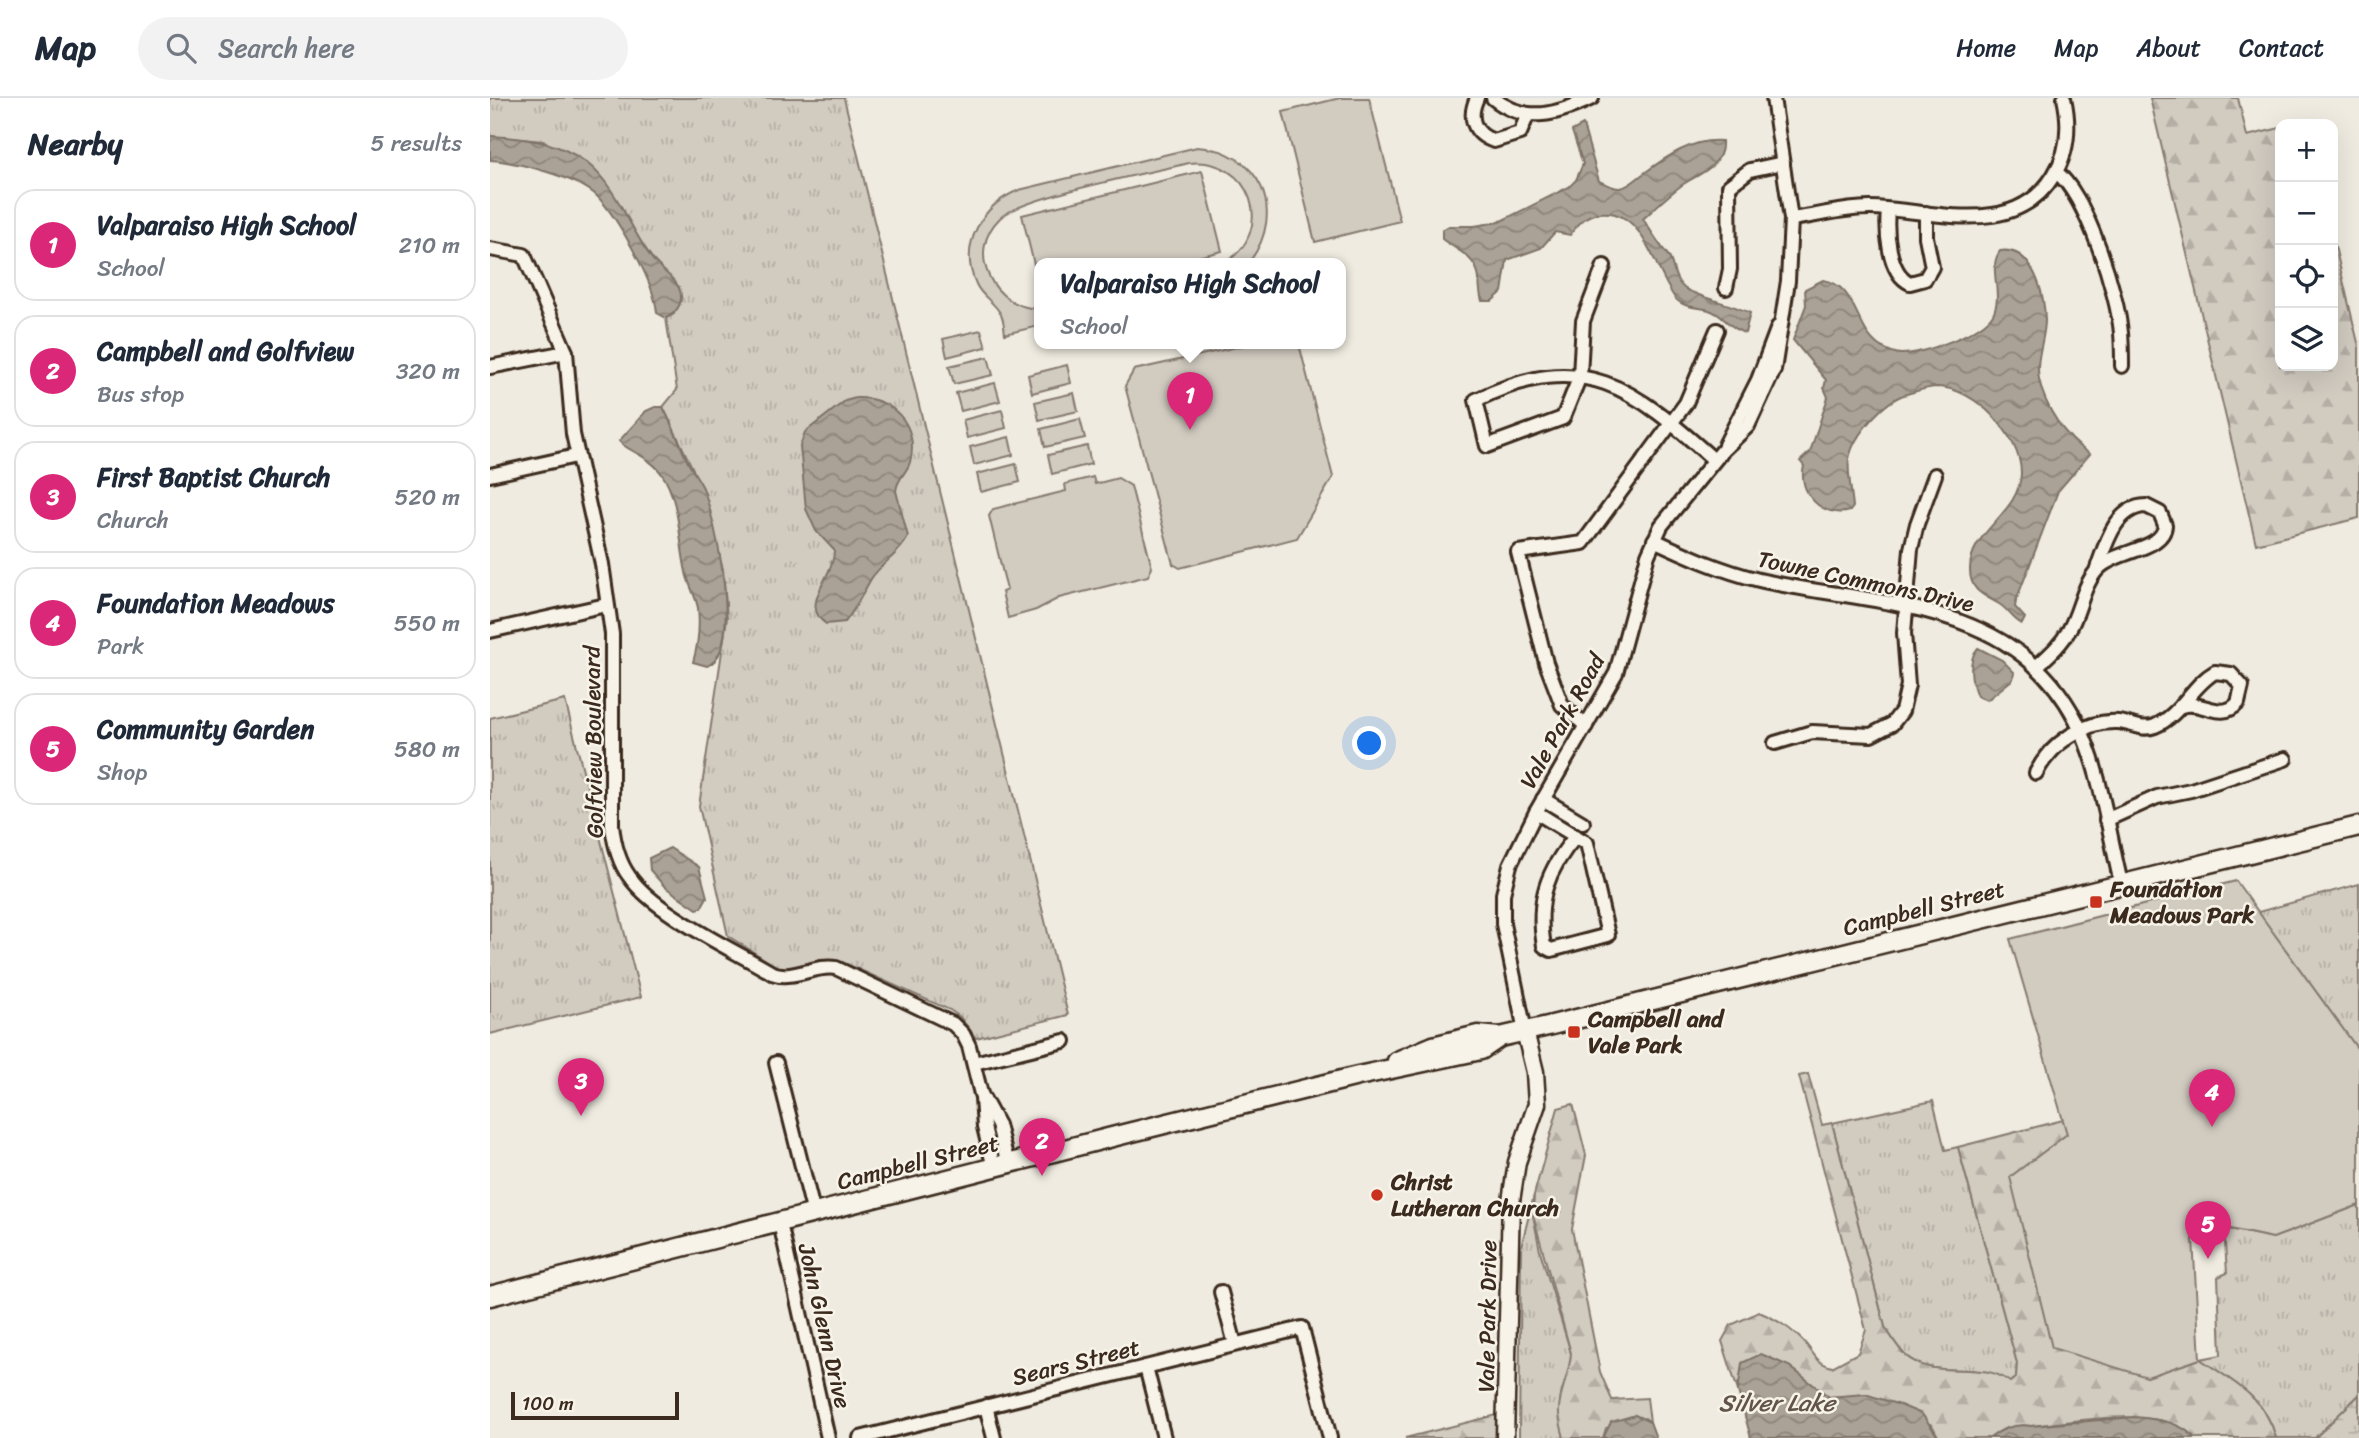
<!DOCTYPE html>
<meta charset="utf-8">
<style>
body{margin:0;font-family:Sriracha,sans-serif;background:#f2f2f3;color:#1f2937}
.controls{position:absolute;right:21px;top:21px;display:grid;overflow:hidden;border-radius:14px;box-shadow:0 7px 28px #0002}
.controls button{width:63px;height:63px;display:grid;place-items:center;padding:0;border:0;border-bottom:2px solid #e0e1e3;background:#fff;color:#1f2937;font:35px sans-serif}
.scale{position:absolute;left:21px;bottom:18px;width:168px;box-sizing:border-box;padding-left:7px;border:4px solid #3b2a1e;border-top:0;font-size:19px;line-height:24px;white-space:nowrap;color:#3b2a1e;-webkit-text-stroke:5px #f7f3e8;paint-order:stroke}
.you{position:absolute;left:880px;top:646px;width:24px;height:24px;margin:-18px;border:5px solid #fff;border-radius:50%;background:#1a73e8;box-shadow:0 0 0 10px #1a73e833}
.badge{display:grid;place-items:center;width:46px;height:46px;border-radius:50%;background:#db2777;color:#fff;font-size:23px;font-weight:700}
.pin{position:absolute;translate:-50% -58px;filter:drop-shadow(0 2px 4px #0008)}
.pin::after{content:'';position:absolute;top:37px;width:24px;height:21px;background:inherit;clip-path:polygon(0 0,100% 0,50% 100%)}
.popup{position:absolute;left:544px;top:160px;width:312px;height:91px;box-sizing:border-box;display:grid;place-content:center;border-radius:14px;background:#fff;filter:drop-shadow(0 2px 5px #0005);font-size:23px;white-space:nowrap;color:#747a83}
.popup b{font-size:26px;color:#1f2937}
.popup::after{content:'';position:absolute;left:50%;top:100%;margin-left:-14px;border:14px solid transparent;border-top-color:#fff}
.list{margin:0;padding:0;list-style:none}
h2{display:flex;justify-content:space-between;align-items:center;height:91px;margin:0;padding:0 28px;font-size:30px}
h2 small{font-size:23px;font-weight:400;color:#747a83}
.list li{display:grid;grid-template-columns:46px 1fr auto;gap:21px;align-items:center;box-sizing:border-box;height:112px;margin:0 14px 14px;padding:0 14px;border:2px solid #e0e1e3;border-radius:21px}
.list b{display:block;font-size:26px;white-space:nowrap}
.list p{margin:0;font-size:23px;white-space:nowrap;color:#747a83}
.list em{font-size:23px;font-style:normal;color:#747a83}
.icon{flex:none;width:38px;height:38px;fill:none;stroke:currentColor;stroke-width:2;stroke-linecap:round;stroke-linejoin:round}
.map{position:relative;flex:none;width:1869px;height:1340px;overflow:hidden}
header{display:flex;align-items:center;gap:42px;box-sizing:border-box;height:98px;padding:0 35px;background:#fff;border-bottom:2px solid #e0e1e3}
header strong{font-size:33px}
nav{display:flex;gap:38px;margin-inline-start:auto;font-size:24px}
.search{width:490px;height:63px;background:#f2f2f3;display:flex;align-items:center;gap:18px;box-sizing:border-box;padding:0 24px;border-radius:38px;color:#747a83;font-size:26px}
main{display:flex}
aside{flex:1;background:#fff}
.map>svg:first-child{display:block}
.grass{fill:url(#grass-tufts);stroke:#867a6f;stroke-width:2}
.forest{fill:url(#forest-firs);stroke:#867a6f;stroke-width:2}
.wetland{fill:url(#wetland-marsh);stroke:#867a6f;stroke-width:2}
.green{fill:#d1cbc0;stroke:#867a6f;stroke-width:2}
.water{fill:url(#water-waves);stroke:#7e7266;stroke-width:2}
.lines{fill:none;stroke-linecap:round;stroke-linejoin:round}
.minor-casing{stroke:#3b2a1e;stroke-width:18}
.tertiary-casing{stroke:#3b2a1e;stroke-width:21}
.secondary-casing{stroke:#3b2a1e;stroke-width:23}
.minor{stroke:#f7f3e8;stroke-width:12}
.tertiary{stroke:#f7f3e8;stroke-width:16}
.secondary{stroke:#f7f3e8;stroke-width:18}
.poi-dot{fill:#c8321e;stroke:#f7f3e8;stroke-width:2.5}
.labels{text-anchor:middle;stroke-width:5;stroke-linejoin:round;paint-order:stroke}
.street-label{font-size:23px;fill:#3b2a1e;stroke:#f7f3e8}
.poi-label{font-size:23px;font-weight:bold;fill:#3b2a1e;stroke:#f7f3e8;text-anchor:start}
.water-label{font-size:24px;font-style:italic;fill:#625448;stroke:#f7f3e8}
</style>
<header>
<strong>Map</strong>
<div class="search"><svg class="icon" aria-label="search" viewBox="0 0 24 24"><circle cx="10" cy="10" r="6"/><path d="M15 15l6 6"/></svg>Search here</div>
<nav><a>Home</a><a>Map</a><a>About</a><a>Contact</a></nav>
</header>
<main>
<aside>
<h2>Nearby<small>5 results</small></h2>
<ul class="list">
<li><span class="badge">1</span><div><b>Valparaiso High School</b><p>School</p></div><em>210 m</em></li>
<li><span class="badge">2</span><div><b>Campbell and Golfview</b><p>Bus stop</p></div><em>320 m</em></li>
<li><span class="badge">3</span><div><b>First Baptist Church</b><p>Church</p></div><em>520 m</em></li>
<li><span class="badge">4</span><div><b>Foundation Meadows</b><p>Park</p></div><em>550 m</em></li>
<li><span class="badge">5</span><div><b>Community Garden</b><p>Shop</p></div><em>580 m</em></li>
</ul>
</aside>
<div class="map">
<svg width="1869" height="1340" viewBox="0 0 1869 1340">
<defs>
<pattern id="grass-tufts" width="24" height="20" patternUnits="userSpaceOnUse" patternTransform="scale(1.75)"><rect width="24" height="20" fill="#d1cbc0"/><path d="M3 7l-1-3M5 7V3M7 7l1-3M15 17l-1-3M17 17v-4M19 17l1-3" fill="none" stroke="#b4aea5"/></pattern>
<pattern id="forest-firs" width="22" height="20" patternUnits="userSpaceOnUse" patternTransform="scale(1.75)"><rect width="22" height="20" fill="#d1cbc0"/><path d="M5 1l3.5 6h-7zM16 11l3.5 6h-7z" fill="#b4aea5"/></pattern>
<pattern id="wetland-marsh" width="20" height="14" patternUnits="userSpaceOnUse" patternTransform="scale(1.75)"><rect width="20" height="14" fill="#d1cbc0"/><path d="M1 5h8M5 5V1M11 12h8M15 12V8" fill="none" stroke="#b4aea5"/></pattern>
<pattern id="water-waves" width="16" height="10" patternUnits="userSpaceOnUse" patternTransform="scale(1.75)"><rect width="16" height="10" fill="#aaa296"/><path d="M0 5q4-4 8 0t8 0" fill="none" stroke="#8c847a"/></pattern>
</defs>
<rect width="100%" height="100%" fill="#efebe0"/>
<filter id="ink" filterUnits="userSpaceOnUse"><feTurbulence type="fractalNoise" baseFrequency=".0143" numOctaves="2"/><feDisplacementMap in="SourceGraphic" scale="14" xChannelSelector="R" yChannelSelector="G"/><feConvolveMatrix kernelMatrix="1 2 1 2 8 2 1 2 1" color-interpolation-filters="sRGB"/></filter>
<g filter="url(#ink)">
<g class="grass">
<path d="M0,0H354L578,917L486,940L470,919L460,912L350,863C329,860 309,873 289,870L238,838L209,708L237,520L233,471L203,371L173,309L187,292L176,220L184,216L189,189L164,163L96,64L53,43L0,38Z"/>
<path d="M75,602L151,899L0,936V620Z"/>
<path d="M1869,786V953L1768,814Z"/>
<path d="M1443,1003L1455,1052L1468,1049L1527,1265L1526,1280L1520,1285C1491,1260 1444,1284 1415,1257C1407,1250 1401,1238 1395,1229L1342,1025Z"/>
<path d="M1044,1097L1043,1117L1050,1153L1081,1255L1080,1275L1072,1292L1069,1314L1074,1340H1029L1031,1149Z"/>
<path d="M1869,1107V1297L1825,1340H1786C1776,1300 1742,1283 1710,1261L1731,1257L1728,1179L1737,1175L1734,1130L1783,1140Z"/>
</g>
<g class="forest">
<path d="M1660,0H1748L1757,38L1790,30V268H1843V140L1869,249V420L1766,446Z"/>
<path d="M1318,976L1332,1027L1342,1025L1395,1229C1401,1238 1407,1249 1415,1257C1444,1284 1491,1260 1520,1284L1526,1280L1527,1265L1468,1049L1573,1022L1657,1279L1710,1261C1742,1283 1776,1300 1786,1340H1705C1673,1305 1585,1324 1541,1328C1522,1325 1515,1335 1500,1340C1486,1340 1464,1340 1449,1340L1442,1327L1375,1297L1339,1299L1299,1268L1247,1286L1248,1293L1232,1243L1241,1227L1269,1214C1286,1221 1300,1229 1313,1243C1324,1254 1325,1265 1342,1269L1368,1255L1376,1232L1309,978Z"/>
<path d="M1083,1006L1096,1057L1082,1131L1110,1274L1122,1302L1157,1300L1160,1324L1155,1320L1116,1330L1113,1340H1074C1072,1331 1068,1320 1069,1311C1070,1291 1080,1275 1081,1255L1043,1117L1044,1097L1068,1010Z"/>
<path d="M1007,1317L1006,1340H915Z"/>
</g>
<path class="wetland" d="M1869,1297V1340H1825Z"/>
<g class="green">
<path d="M850,0H879L910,123L825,144L793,14Z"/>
<path d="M707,49C770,52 797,113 760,163L733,166C788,134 761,58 699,65C663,74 531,99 510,120C474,155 504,210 549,211V228L515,236C514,230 514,220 510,215C504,204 491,198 486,186C468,147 492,107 529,92Z"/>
<path d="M712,73L732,153L679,166H550L549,187L532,117Z"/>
<path d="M491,232L496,249L457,259L453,241Z"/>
<path d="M760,246H809L843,379L807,440L690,470L683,466L635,288L644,272Z"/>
<path d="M498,259L503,277L464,286L459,268Z"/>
<path d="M577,267L581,285L542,295L538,277Z"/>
<path d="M505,285L510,303L471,313L466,295Z"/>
<path d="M584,295L588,313L549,322L545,304Z"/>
<path d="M512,312L516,330L477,340L473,322Z"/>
<path d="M590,321L595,340L555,349L551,331Z"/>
<path d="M519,339L523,357L484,367L480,349Z"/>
<path d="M597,348L601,366L562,376L558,357Z"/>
<path d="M526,366L530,384L491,394L487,376Z"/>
<path d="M603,379L605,386L628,380L641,388L662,470L658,478L569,500L546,512L518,520L512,494L517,492L499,418L503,411L576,393L575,386Z"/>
<path d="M1746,783L1869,953V1107L1783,1140L1702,1123L1710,1261L1657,1279L1562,1250L1520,1079L1577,1036L1520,841Z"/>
</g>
<g class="water">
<path d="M1093,27L1109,83C1116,86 1122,90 1130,90C1139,89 1146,81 1153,76C1176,59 1203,40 1232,43C1234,67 1211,75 1195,85C1180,95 1166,109 1153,121C1161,133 1168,145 1177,156C1185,166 1182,180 1194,190C1205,198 1244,207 1260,215L1255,235C1240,231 1233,216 1219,212C1208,209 1193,210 1185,200C1166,175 1155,118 1119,115C1099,113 1091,122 1080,137L1065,134L1051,150L1017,162L1012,194L1002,203H992C989,194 990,184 988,175C983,157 965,151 952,141V132L959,128H984L1009,124L1079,89L1086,82L1093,66L1082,33Z"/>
<path d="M0,38C34,40 69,43 97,65C127,89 140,131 163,162C170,171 184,179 189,190C195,203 187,215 176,220L167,215C165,185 127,118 106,97C86,79 27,64 0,62Z"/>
<path d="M1510,153C1543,148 1555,197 1555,222C1555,242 1545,260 1549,281C1555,310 1575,340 1600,356L1568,393L1526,503L1525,509L1535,520L1532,526C1522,521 1518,511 1509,506C1494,497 1480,493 1480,472C1479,433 1530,416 1531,375C1531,338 1485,290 1448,289C1438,289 1427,293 1417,296C1394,302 1363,338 1359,361C1357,376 1362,394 1363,409L1360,413C1333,421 1307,395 1314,368L1310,363L1320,354L1338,299L1334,290L1336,282L1303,242L1316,207L1315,191L1333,182C1368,187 1364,232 1391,249C1397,252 1404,256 1411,256C1433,256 1492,235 1503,216C1514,195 1497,170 1510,153Z"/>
<path d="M366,300C401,298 430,327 420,364C417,375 407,380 406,393L418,439C409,457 391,465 381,481C372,496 366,511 355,524L336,526C308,506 345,479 344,452L326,433L316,411L310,348L315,334L355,303Z"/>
<path d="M165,309H173C181,325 188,341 195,358C199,369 208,379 213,390C225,420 255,553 217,568L203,564C208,547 210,528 208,510C206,498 198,486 196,474C189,444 190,401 171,375C159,358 134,351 129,343L156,313Z"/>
<path d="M1488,550L1512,562L1524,574L1523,581L1497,602L1487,598C1481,584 1477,562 1488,550Z"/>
<path d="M180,750L209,769L217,799L211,810L207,811L175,789L160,772L159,760Z"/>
<path d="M1271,1256L1299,1268L1339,1299L1375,1296L1410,1307L1432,1316L1449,1340H1261L1248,1293L1252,1265Z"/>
<path d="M1145,1317L1160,1324L1166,1340H1113L1121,1324Z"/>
<path d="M1644,1319C1667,1321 1689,1323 1705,1340H1500C1512,1330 1525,1325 1541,1328Z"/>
</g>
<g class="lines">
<defs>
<g id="minor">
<path d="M987,0C978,19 983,36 1004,43L1030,35L1038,16"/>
<path d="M1003,0C1036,27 1068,16 1102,0"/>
<path d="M1566,74C1596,96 1628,197 1631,235C1632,246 1632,257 1632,268"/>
<path d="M1398,112C1396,133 1398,175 1420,185L1435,181L1442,169L1436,139V115"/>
<path d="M1301,121C1327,118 1353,110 1380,110C1441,111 1524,143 1564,77C1579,53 1580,27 1574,0"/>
<path d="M0,151L34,157L76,254L83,336L112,466L122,536V727C124,745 128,763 139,778C164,815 242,851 282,875C304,883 325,866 346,870L463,926L473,936L479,948L491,996L508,1027L518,1066"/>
<path d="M1114,168L1093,223L1090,278L1073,320L997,348L986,302C1094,249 1143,290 1224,362"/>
<path d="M1236,190L1240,171L1239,88L1260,72L1293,65"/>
<path d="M0,269L76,254"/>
<path d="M1235,347L1268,282L1288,229"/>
<path d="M0,377L86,358"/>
<path d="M1164,442C1198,458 1232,473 1269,482C1384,508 1523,500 1586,622C1611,671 1618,732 1631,785"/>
<path d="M0,533L116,507"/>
<path d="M1546,569C1558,558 1571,547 1579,532C1591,512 1592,486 1610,469C1628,452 1674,452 1675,427L1670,415L1656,408C1624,409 1615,449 1606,473"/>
<path d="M1096,628L1072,607L1056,565L1028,454L1093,445L1196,305L1227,232"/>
<path d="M1285,645L1322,634L1381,637L1402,626L1412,613L1418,587L1414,535L1421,451L1427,426L1445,377"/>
<path d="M1546,675C1561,646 1594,622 1628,624C1641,625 1652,633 1665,628C1691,617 1702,587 1725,574L1741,576L1752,588L1748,605C1731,624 1711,601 1691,608"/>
<path d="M1053,701L1093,725"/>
<path d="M1046,714C1063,725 1080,735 1097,745L1118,837L1061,852L1054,848C1046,803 1057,772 1086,738"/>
<path d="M1616,722L1667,699L1701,692L1795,661"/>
<path d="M1035,933L1013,826V796L1020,767L1046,714L1126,575L1158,457L1171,428L1233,352L1258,328L1284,272L1298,183L1301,121L1283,0"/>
<path d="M286,965L324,1116"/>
<path d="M484,965L574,943"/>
<path d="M492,1000L494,1029L504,1070"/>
<path d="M290,1125L338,1340"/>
<path d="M731,1194L745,1246"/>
<path d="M656,1269L674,1340"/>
<path d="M496,1308L504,1340"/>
<path d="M370,1340L812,1230L840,1340"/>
</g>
<path id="tertiary" d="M1015,1340L1021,1103L1027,1064L1047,1006L1045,974L1035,933"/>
<g id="secondary">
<path d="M907,963L943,948L988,937L1010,939L1058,928L1869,728"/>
<path d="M0,1198L634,1036L868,978L991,952L1010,939"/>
</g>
</defs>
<use href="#minor" class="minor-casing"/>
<use href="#tertiary" class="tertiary-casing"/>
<use href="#secondary" class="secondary-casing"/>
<use href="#minor" class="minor"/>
<use href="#tertiary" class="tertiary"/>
<use href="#secondary" class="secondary"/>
</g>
</g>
<g class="poi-dot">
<rect x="1599" y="797" width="14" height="14" rx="3.5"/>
<rect x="1077" y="927" width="14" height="14" rx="3.5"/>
<circle cx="887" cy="1097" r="7"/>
</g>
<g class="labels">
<g class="street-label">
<text transform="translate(1376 483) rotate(12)" y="8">Towne Commons Drive</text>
<text transform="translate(1072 623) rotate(-61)" y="8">Vale Park Road</text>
<text transform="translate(103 644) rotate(-91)" y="8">Golfview Boulevard</text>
<text transform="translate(1434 810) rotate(-14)" y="8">Campbell Street</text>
<text transform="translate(428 1064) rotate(-14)" y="8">Campbell Street</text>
<text transform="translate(997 1218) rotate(-89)" y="8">Vale Park Drive</text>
<text transform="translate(335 1228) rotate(77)" y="8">John Glenn Drive</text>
<text transform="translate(586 1264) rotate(-14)" y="8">Sears Street</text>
</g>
<g class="poi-label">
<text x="1620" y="799">Foundation<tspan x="1620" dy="26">Meadows Park</tspan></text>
<text x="1098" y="929">Campbell and<tspan x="1098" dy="26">Vale Park</tspan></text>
<text x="901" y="1092">Christ<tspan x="901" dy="26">Lutheran Church</tspan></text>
</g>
<g class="water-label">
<text x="1287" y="1313">Silver Lake</text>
</g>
</g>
</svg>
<div class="controls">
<button>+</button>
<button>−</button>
<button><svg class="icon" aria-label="locate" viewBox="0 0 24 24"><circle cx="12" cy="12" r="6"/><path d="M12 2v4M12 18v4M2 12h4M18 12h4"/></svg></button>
<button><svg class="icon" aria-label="layers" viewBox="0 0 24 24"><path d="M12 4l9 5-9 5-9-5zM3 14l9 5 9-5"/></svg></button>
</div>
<div class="scale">100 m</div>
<div class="you"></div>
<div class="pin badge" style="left:700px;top:332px">1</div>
<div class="popup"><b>Valparaiso High School</b>School</div>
<div class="pin badge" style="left:552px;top:1078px">2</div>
<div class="pin badge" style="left:91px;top:1018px">3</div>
<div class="pin badge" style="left:1722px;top:1029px">4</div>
<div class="pin badge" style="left:1718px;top:1161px">5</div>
</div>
</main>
